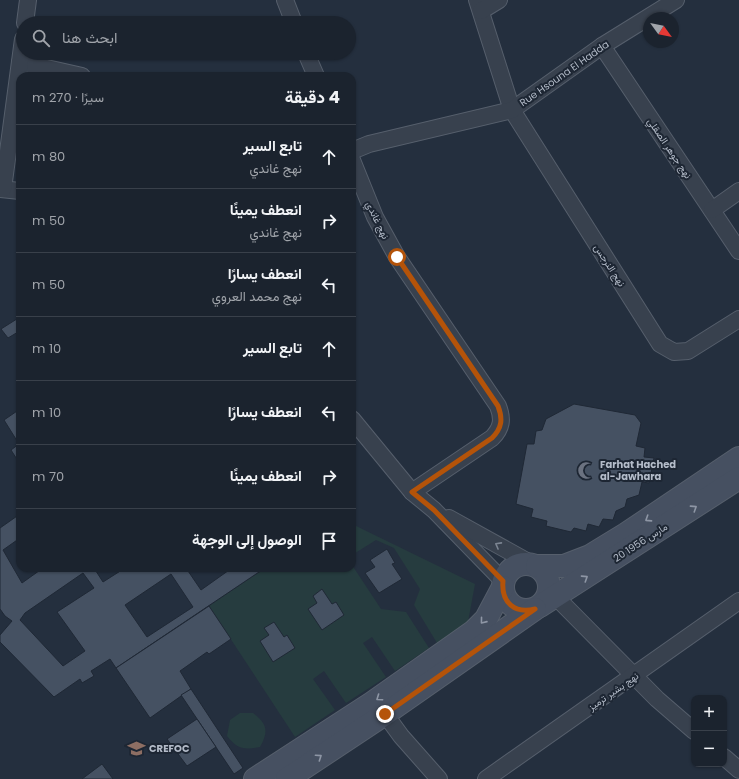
<!DOCTYPE html>
<html lang="ar">
<meta charset="utf-8">
<style>
body{margin:0;font-family:Poppins,Vazirmatn,sans-serif;background:#242b36;color:#f1f3f6;direction:rtl}
.controls{position:absolute;right:12px;bottom:12px;display:grid;overflow:hidden;border-radius:8px;box-shadow:0 1px 3px #0004}
.controls button{width:36px;height:36px;display:grid;place-items:center;padding:0;border:0;border-bottom:1px solid #39404a;background:#1b232e;color:#f1f3f6;font:20px sans-serif}
.compass{position:absolute;left:643px;top:12px;width:36px;height:36px;border-radius:50%;background:#1b232e;box-shadow:0 1px 3px #0004;rotate:123deg}
.stop{position:absolute;width:12px;height:12px;margin:-9px;border:3px solid #b45309;border-radius:50%;background:#fff}
.stop.end{background:#b45309;border-color:#fff;box-shadow:0 1px 4px #0008}
.list{margin:0;padding:0;list-style:none}
h2{display:flex;justify-content:space-between;align-items:center;height:52px;margin:0;padding:0 16px;font-size:17px}
h2 small{font-size:13px;font-weight:400;color:#a0a4aa}
.list li{display:grid;grid-template-columns:26px 1fr auto;gap:12px;align-items:center;box-sizing:border-box;height:64px;padding:0 16px;border-top:1px solid #39404a}
.list b{display:block;font-size:15px;white-space:nowrap}
.list p{margin:0;font-size:13px;white-space:nowrap;color:#a0a4aa}
.list em{font-size:13px;font-style:normal;color:#a0a4aa}
.icon{flex:none;width:22px;height:22px;fill:none;stroke:currentColor;stroke-width:2;stroke-linecap:round;stroke-linejoin:round}
.map{position:relative;flex:none;width:739px;height:779px;overflow:hidden;direction:ltr}
.search{position:absolute;background:#1b232e;box-shadow:0 1px 3px #0004;left:16px;top:16px;width:340px;height:44px;display:flex;align-items:center;gap:10px;box-sizing:border-box;padding:0 14px;border-radius:22px;color:#a0a4aa;font-size:15px}
.panel{position:absolute;background:#1b232e;box-shadow:0 1px 3px #0004;left:16px;top:72px;width:340px;height:500px;border-radius:12px;direction:rtl}
.map>svg:first-child{display:block}
.green{fill:#263c3f}
.building{fill:#455162;stroke:#1f2835;fill-rule:evenodd}
.lines{fill:none;stroke-linecap:round;stroke-linejoin:round}
.street-casing{stroke:#565f6c;stroke-width:18}
.secondary-casing{stroke:#565f6c;stroke-width:24}
.street{stroke:#38414e;stroke-width:16}
.secondary{stroke:#465061;stroke-width:22}
.oneway{stroke:#8e96a5}
.oneway2{stroke:#7c8592}
.route{stroke:#b45309;stroke-width:5}
.labels{text-anchor:middle;stroke-width:4;stroke-linejoin:round;paint-order:stroke}
.street-label{font-size:10px;fill:#b4bcc9;stroke:#1d2633}
.poi-label{font-size:10px;font-weight:bold;fill:#b4bcc9;stroke:#1d2633;text-anchor:start}
</style>
<div class="map">
<svg width="739" height="779" viewBox="0 0 739 779">
<rect width="100%" height="100%" fill="#242f3e"/>
<g class="green">
<path d="M352,524L475,584L468,622L437,643L414,605L420,589L394,548L376,540L352,555Z"/>
<path d="M352,565L381,609L406,612L429,648L395,671L372,637L363,643L386,677L346,703L324,671L313,679L335,710L295,737L209,606L265,568H352Z"/>
<path d="M240,713H253C267,724 269,731 260,747C244,750 237,749 227,736L230,720Z"/>
</g>
<g class="building">
<path d="M20,317V335L18,332L8,338L1,329Z"/>
<path d="M574,404L635,415L641,423L636,446L645,448L644,457L654,458L649,483L642,482L639,495L627,499L625,507L616,511L613,520L603,519L599,527L588,524L586,531L574,528L571,532L546,526L547,521L531,517L533,509L516,504L527,444H534L536,431L542,430L546,419Z"/>
<path d="M20,409V464L11,450L19,444L4,420Z"/>
<path d="M20,514V538L3,550L22,583L43,568H94L103,582L125,568H186L201,590L232,568H265L116,668L110,659L91,671L94,676L82,683L80,679L54,697L0,642V635L12,621L5,616L0,609V528ZM83,573L94,588L57,612L85,651L63,666L20,620L25,613ZM171,574L193,607L147,637L125,605Z"/>
<path d="M387,549L395,563L392,564L402,579L379,593L365,573L375,567L370,560Z"/>
<path d="M322,589L332,604L336,602L344,615L322,630L308,609L317,603L313,596Z"/>
<path d="M209,606L231,639L209,654L207,652L180,671L191,689L150,718L116,668Z"/>
<path d="M274,622L284,637L287,635L295,648L273,662L260,641L269,635L264,628Z"/>
<path d="M191,689L243,768L234,774L181,695Z"/>
<path d="M197,719L216,747L187,766L167,739Z"/>
<path d="M102,764L113,779H82Z"/>
</g>
<g class="lines">
<defs>
<g id="street">
<path d="M285,0L294,23"/>
<path d="M477,0L512,110L660,344L674,352L688,351L739,319"/>
<path d="M481,11L499,0"/>
<path d="M25,23L28,0"/>
<path d="M602,46L739,251"/>
<path d="M306,53L316,76"/>
<path d="M20,62L82,76"/>
<path d="M352,151L369,144L512,110L602,46L676,0"/>
<path d="M352,160L375,217L397,257L498,406C503,419 502,428 492,438L412,492"/>
<path d="M0,189L20,191"/>
<path d="M3,189L23,39"/>
<path d="M712,210L739,191"/>
<path d="M352,419L412,492L434,510L503,581"/>
<path d="M449,518L532,564"/>
<path d="M550,588L555,596L657,699L694,731"/>
<path d="M385,714L401,736L439,779"/>
<path d="M724,757L739,770"/>
<path d="M486,779L739,601"/>
</g>
<g id="secondary">
<circle cx="526" cy="587" r="23"/>
<path d="M537,566H564L590,556L626,534L739,458"/>
<path d="M540,606L739,478"/>
<path d="M255,779L372,703L474,631L486,619L503,587"/>
<path d="M287,779L385,714L535,609"/>
</g>
</defs>
<use href="#street" class="street-casing"/>
<use href="#secondary" class="secondary-casing"/>
<use href="#street" class="street"/>
<use href="#secondary" class="secondary"/>
</g>
<defs><path id="oneway-chevron" d="M-2-3.5L2.5 0L-2 3.5" fill="none" stroke-width="1.6" stroke-linecap="round" stroke-linejoin="round"/></defs>
<g class="oneway">
<use href="#oneway-chevron" transform="translate(694 508) rotate(-33)"/>
<use href="#oneway-chevron" transform="translate(648 519) rotate(147)"/>
<use href="#oneway-chevron" transform="translate(585 578) rotate(-33)"/>
<use href="#oneway-chevron" transform="translate(483 621) rotate(129)"/>
<use href="#oneway-chevron" transform="translate(379 698) rotate(145)"/>
<use href="#oneway-chevron" transform="translate(319 757) rotate(-34)"/>
</g>
<use class="oneway2" href="#oneway-chevron" transform="translate(498 545) rotate(-151)"/>
<g class="lines">
<path class="route" d="M385,714L535,609C515,614 501,603 503,581L434,510L412,492L492,438C502,428 503,419 498,406L397,257"/>
</g>
<defs>
<symbol id="mosque-bare" viewBox="-9 -9 18 18"><path d="M3.5-4.9A6 6 0 1 0 3.5 4.9A5 5 0 1 1 3.5-4.9Z" fill="#6b7280" stroke="#1d2633" stroke-width="2.5" paint-order="stroke"/></symbol>
<symbol id="school-bare" viewBox="-9 -9 18 18"><path d="M0-5L7-2L0 1L-7-2ZM-4 1L0 2.5L4 1V4Q0 6-4 4Z" fill="#8d6e63" stroke="#1d2633" stroke-width="2.5" paint-order="stroke"/></symbol>
</defs>
<g fill-rule="evenodd">
<use href="#mosque-bare" x="574" y="458" width="25" height="25"/>
<use href="#school-bare" x="124" y="736" width="25" height="25"/>
</g>
<g class="labels">
<g class="street-label">
<text transform="translate(564 73) rotate(-35)" y="4">Rue Hsouna El Hadda</text>
<text transform="translate(670 148) rotate(56)" y="4">نهج جوهر الصقلي</text>
<text transform="translate(378 220) rotate(64)" y="4">نهج غاندي</text>
<text transform="translate(610 265) rotate(57)" y="4">نهج النرجس</text>
<text transform="translate(640 542) rotate(-33)" y="4">20 مارس 1956</text>
<text transform="translate(613 691) rotate(-35)" y="4">نهج بشير ترميز</text>
</g>
<g class="poi-label">
<text x="600" y="468">Farhat Hached<tspan x="600" dy="12">al-Jawhara</tspan></text>
<text x="149" y="752">CREFOC</text>
</g>
</g>
</svg>
<div class="controls">
<button>+</button>
<button>−</button>
</div>
<svg class="compass" viewBox="-18 -18 36 36"><path d="M0-13l5 13h-10z" fill="#e53935"/><path d="M0 13l5-13h-10z" fill="#a0a4aa"/></svg>
<div class="stop" style="left:397px;top:257px"></div>
<div class="stop end" style="left:385px;top:714px"></div>
<div class="search"><svg class="icon" aria-label="search" viewBox="0 0 24 24"><circle cx="10" cy="10" r="6"/><path d="M15 15l6 6"/></svg>ابحث هنا</div>
<section class="panel">
<h2>4 دقيقة<small>سيرًا · 270 m</small></h2>
<ul class="list">
<li><svg class="icon" aria-label="ahead" viewBox="0 0 24 24"><path d="M12 20V5M6 11l6-6 6 6"/></svg><div><b>تابع السير</b><p>نهج غاندي</p></div><em>80 m</em></li>
<li><svg class="icon" aria-label="right" viewBox="0 0 24 24"><path d="M7 20v-9h11M14 6l5 5-5 5"/></svg><div><b>انعطف يمينًا</b><p>نهج غاندي</p></div><em>50 m</em></li>
<li><svg class="icon" aria-label="left" viewBox="0 0 24 24"><path d="M17 20v-9H6M10 6l-5 5 5 5"/></svg><div><b>انعطف يسارًا</b><p>نهج محمد العروي</p></div><em>50 m</em></li>
<li><svg class="icon" aria-label="ahead" viewBox="0 0 24 24"><path d="M12 20V5M6 11l6-6 6 6"/></svg><div><b>تابع السير</b></div><em>10 m</em></li>
<li><svg class="icon" aria-label="left" viewBox="0 0 24 24"><path d="M17 20v-9H6M10 6l-5 5 5 5"/></svg><div><b>انعطف يسارًا</b></div><em>10 m</em></li>
<li><svg class="icon" aria-label="right" viewBox="0 0 24 24"><path d="M7 20v-9h11M14 6l5 5-5 5"/></svg><div><b>انعطف يمينًا</b></div><em>70 m</em></li>
<li><svg class="icon" aria-label="arrive" viewBox="0 0 24 24"><path d="M6 21V4h12l-3 4 3 4H6"/></svg><div><b>الوصول إلى الوجهة</b></div></li>
</ul>
</section>
</div>
